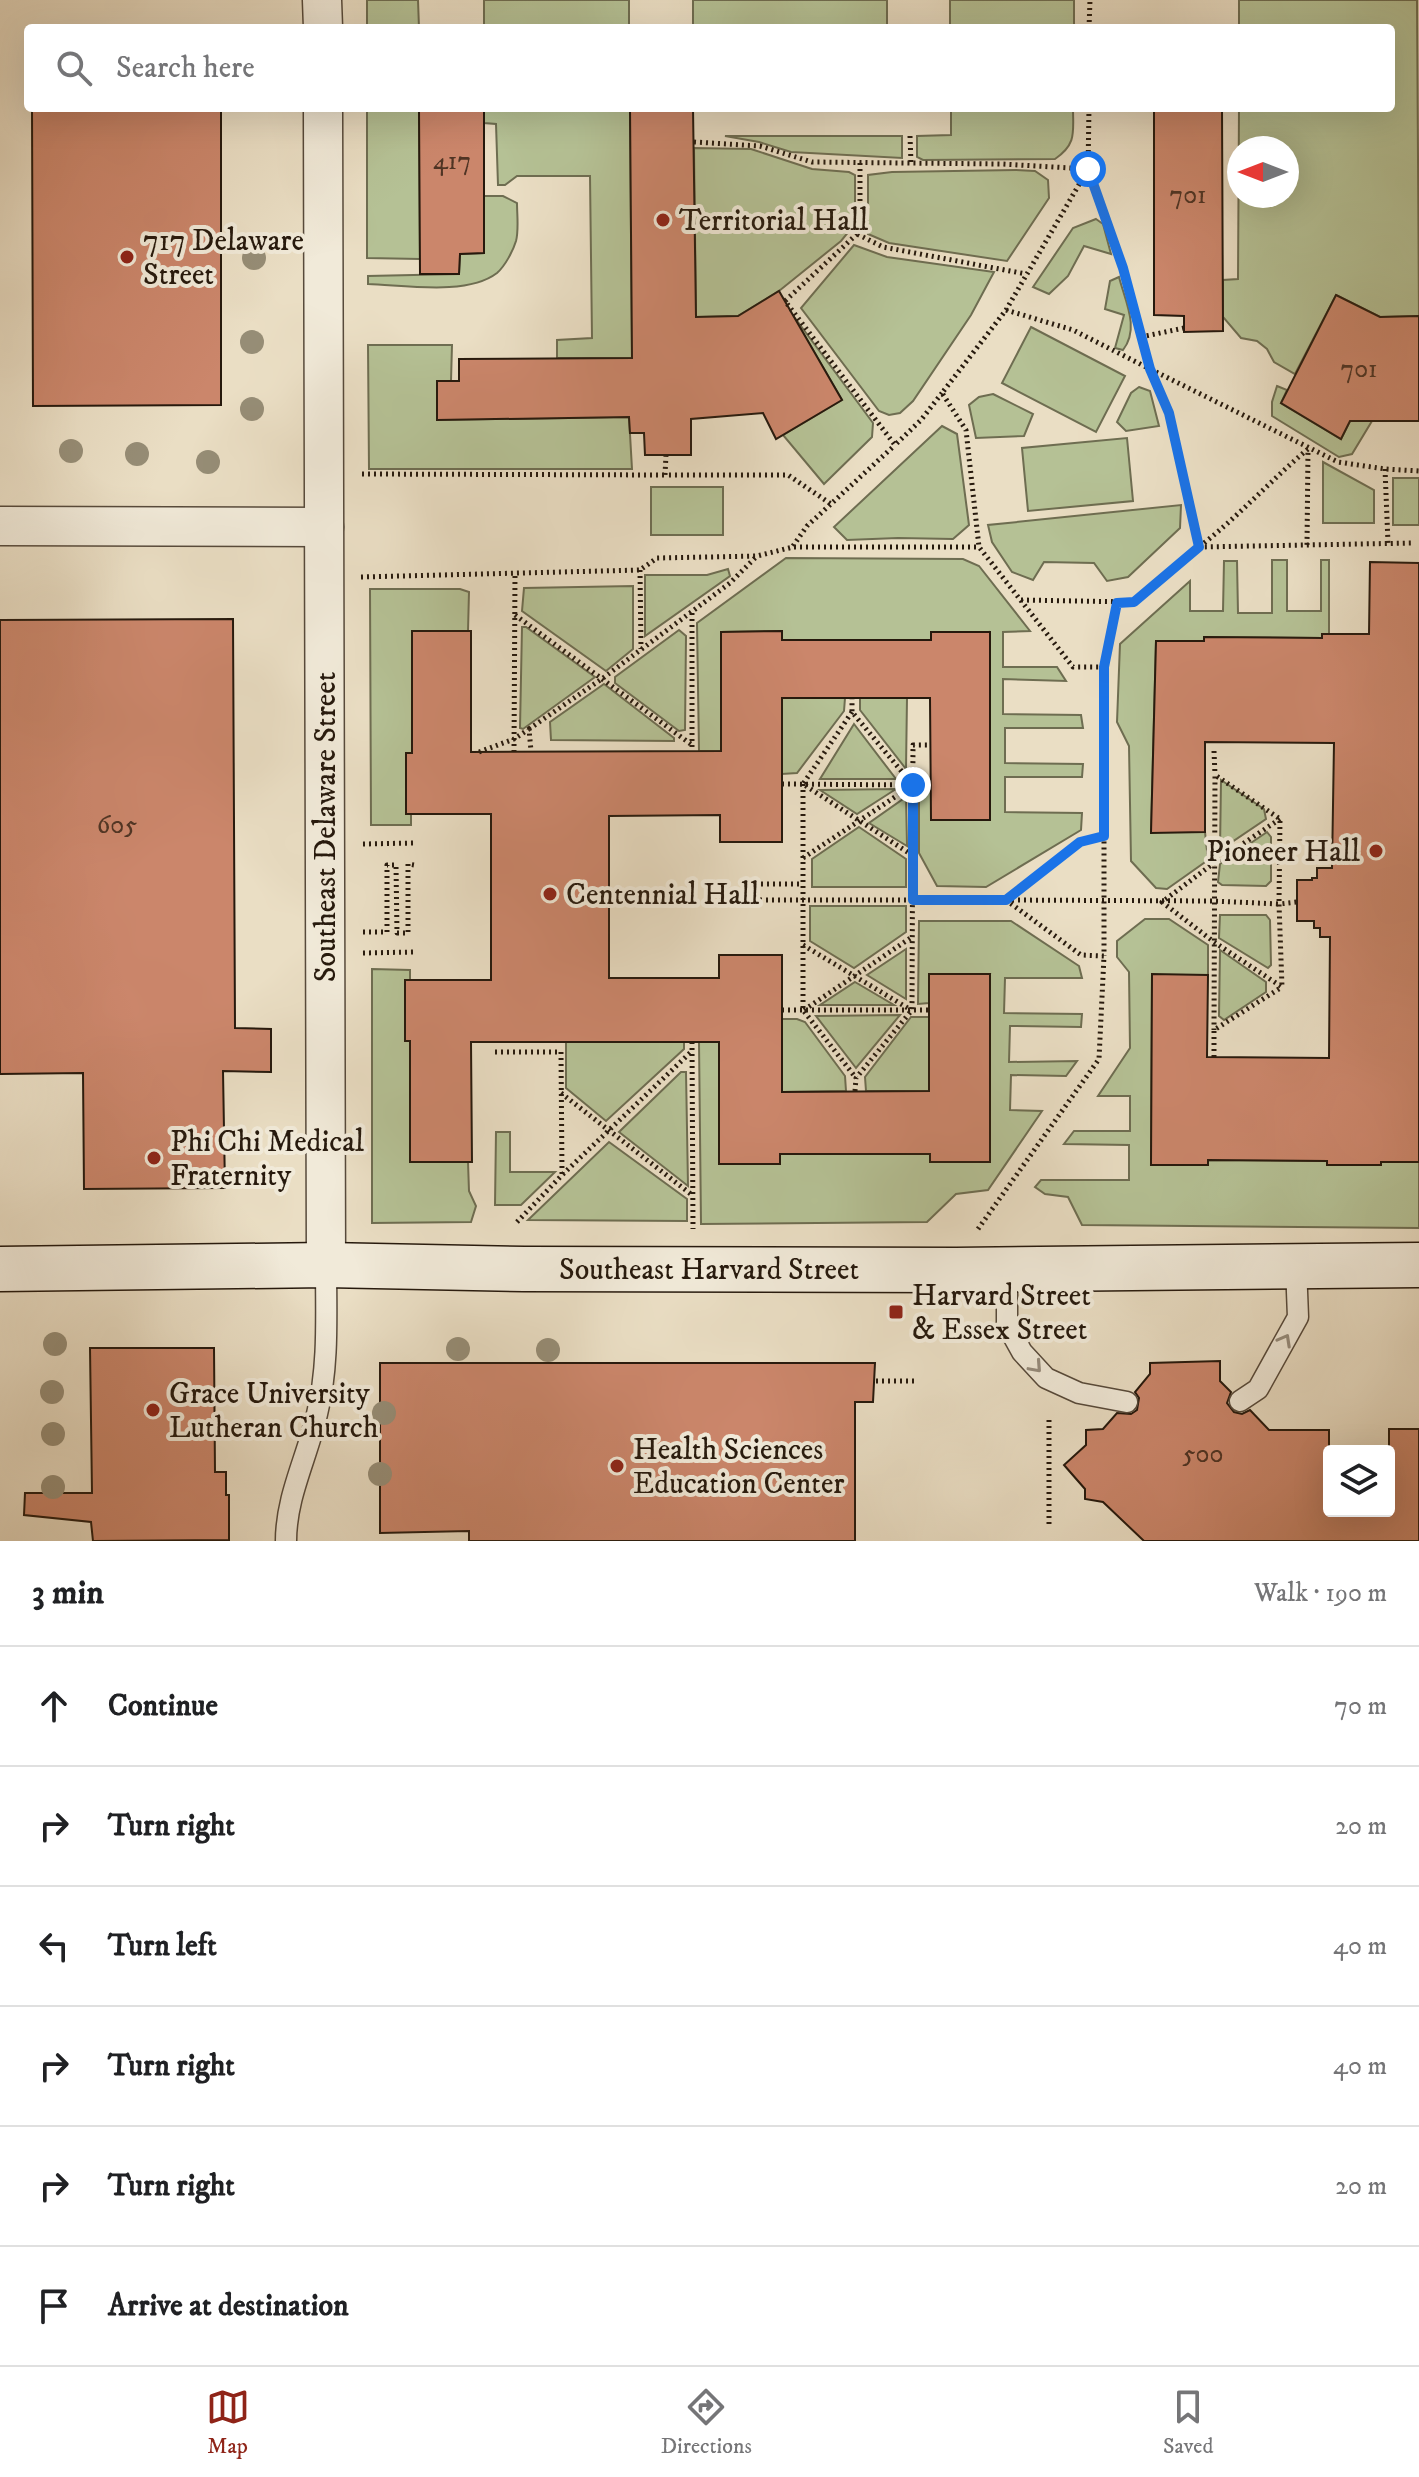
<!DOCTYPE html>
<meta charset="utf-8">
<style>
body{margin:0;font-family:"IM FELL DW Pica",serif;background:#f6f6f6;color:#202124}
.controls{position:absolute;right:24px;bottom:24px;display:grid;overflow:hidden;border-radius:8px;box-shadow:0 8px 32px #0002}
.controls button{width:72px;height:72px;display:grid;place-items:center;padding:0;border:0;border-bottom:2px solid #e0e0e0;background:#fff;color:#202124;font:40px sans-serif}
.compass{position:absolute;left:1227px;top:136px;width:72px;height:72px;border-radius:50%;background:#fff;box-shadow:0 8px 32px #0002;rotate:270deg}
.stop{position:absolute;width:24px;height:24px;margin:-18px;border:6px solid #1a73e8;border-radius:50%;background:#fff}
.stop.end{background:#1a73e8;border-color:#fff;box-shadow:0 2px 8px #0008}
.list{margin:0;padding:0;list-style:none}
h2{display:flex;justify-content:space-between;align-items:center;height:104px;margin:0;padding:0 32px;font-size:34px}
h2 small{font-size:26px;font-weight:400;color:#757577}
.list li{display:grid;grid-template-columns:52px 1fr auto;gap:24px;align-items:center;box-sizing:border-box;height:120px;padding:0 32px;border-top:2px solid #e0e0e0}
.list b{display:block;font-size:30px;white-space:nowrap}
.list em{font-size:26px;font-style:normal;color:#757577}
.icon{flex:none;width:44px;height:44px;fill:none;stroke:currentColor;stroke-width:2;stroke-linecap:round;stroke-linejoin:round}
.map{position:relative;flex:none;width:1419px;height:1541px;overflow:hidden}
.search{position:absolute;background:#fff;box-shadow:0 8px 32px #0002;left:24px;right:24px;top:24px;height:88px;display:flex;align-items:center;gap:20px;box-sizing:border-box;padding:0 28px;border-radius:8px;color:#757577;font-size:30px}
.sheet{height:824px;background:#fff}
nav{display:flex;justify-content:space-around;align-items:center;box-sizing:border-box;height:112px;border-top:2px solid #e0e0e0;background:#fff;font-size:22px;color:#757577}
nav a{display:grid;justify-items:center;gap:4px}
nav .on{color:#8f2418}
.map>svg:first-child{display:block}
.green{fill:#b5c195;stroke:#6e6d51;stroke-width:2;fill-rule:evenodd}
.building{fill:#cb866b;stroke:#26190d;stroke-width:2}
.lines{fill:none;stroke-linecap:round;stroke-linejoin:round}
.lane-casing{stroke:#574a3b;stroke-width:23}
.street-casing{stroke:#574a3b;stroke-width:41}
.secondary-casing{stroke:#26190d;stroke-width:47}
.path{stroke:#26190d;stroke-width:5;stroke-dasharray:2 4;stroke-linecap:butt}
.lane{stroke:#f1ead9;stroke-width:20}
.street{stroke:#f1ead9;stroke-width:38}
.secondary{stroke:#f1ead9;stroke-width:44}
.tree{fill:#968d76}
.oneway{stroke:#968c7d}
.route{stroke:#1a73e8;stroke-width:10}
.poi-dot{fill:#8f2418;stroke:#f1ead9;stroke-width:3}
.labels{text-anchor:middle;stroke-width:8;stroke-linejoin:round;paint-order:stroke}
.number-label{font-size:26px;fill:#4f3424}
.poi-label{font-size:30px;fill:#26190d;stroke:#f1ead9;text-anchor:start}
.street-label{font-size:30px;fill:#26190d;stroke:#f1ead9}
</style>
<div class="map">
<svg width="1419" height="1541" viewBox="0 0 1419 1541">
<rect width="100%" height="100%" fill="#eadec4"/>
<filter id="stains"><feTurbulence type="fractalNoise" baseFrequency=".0025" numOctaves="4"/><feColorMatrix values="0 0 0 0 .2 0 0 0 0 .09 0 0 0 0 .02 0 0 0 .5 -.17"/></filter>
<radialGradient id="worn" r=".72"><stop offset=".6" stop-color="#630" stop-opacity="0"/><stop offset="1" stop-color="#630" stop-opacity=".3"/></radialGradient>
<g class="green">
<path d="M367,0H418L419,28H367Z"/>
<rect x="484" y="0" width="145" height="28"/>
<rect x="693" y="0" width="194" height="28"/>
<rect x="950" y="0" width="124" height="28"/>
<path d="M1239,0H1417L1419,316L1380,317L1336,295L1295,374L1274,362L1267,349L1257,341L1241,338L1223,317V280L1238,279L1239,108H1391V28H1239ZM1239,148H1287V196H1239Z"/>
<path d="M367,108H419L420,259L367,258Z"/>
<path d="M484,108H630L632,358H557V340L592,338L590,176H517L505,185H498L496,124L484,123Z"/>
<path d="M951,108H1073C1073,132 1077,144 1055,159L923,160L917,157V136L951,135Z"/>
<path d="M725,136H902V158L791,152L759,142Z"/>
<path d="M694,148L751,149L812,169L849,172L855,175V224L841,241L779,291L738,316L696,317Z"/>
<path d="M1016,170L1035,171L1048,180L1049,198L1007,261L889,243L868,234V175L892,172Z"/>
<path d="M484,196H503L517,203C517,215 519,230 516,241C513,251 505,266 497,273C467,296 404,285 368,284V276L459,274L460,254L484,253Z"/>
<path d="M1096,219L1103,224L1111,254L1084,246L1068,276L1049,294L1033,287L1073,228Z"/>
<path d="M854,245L887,257L994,272L971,315L913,401L900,413L889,415L879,411L801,308Z"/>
<path d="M1119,277C1125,301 1140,328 1123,350L1115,348L1124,315L1105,309L1110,281Z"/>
<path d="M792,314L873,423L872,437L824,484L783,435L842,400Z"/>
<path d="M1031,327L1125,376L1096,432L1002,383Z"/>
<path d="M368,345H452L451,381L438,420L629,417L632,469H369Z"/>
<path d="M1277,386L1287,390L1281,403L1341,439L1350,421H1372L1352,454L1339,457L1272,416V402Z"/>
<path d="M1139,387L1150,391L1159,426L1126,431L1117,422L1131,393Z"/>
<path d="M993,394L1033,414L1024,436L976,438L969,405L979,397Z"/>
<path d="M942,426L957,434L969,525L953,539L898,538L847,540L834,527Z"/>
<path d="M1127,438L1133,501L1028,511L1022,448Z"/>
<path d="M1323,462L1374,490V523H1323Z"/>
<rect x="1393" y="478" width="26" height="47"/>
<rect x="651" y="487" width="72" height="48"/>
<path d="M1181,505L1180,528L1128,577L1107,581L1094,563L1044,562L1033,580L1012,572L992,542L988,525Z"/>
<path d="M786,558L963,559L979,566L1030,631L1003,632V667H1057L1066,681L1003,679V714L1081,715L1083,728H1005V763L1083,764L1082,777H1005V812L1082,813L1081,830L986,887L937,886L919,853V791L931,790L932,820H990L989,632L931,640H782L781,631L722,632L721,751H699L697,623Z"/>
<path d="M1272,560H1287V611H1321V560H1329V634H1322V638L1205,637L1204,641H1156L1151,832H1205L1208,860L1167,889L1156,888L1131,861L1129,746L1117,722L1120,644L1190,581V611H1223L1224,561H1237L1238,613H1272Z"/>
<path d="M728,569L730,576L645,636V575H707Z"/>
<path d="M633,586V649L606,671L522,611L524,588Z"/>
<path d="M370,589H460L469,592L468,631H412V753L406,754V814H411V825H371Z"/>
<path d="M522,627H526L595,677L523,729L520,728Z"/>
<path d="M679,630L686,636L685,730L679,731L615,683V677Z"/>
<path d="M604,684L674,738V741L551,740L550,722Z"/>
<path d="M782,698H845L844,711L797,773L782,774Z"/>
<path d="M860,698H907L906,769L860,710Z"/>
<path d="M854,724L896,779H820Z"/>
<path d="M1221,780L1264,809L1266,819L1220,850Z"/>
<path d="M896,789L857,814L820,790Z"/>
<path d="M906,797L907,846L869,823Z"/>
<path d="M859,827L906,859V887H812V859Z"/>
<path d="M1267,832L1271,837V881L1266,886L1222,885L1218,882L1220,864Z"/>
<path d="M810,906H906V932L854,968L810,941Z"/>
<path d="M1220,915H1266L1270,920L1271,965L1268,968L1219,938Z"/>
<path d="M1145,919H1169L1208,945V975H1152L1151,1164L1208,1160L1327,1161V1165H1381V1162H1419V1228L1082,1225L1068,1197L1045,1194L1035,1187L1041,1180H1129V1145L1064,1144L1074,1131H1130V1096H1098L1130,1048L1129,972L1117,957V941Z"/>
<path d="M919,921H1011L1079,966L1082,978H1005L1004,1013L1082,1014L1081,1027L1010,1026L1009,1062L1077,1061L1066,1076L1011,1075L1010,1110L1042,1111L988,1190L956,1194L927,1222L701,1224L699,1042H719V1164H780V1154H930V1162L990,974H930L929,1003L918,1004Z"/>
<path d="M906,949V999L867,975Z"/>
<path d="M1220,950L1266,982V992L1224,1020L1219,1016Z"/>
<path d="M372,969L410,970V1041L468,1162L469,1191L476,1206L471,1222L372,1223Z"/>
<path d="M855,982L894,1005H820Z"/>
<path d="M900,1015L856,1068L816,1016Z"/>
<path d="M911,1017H929V1091H866L865,1077Z"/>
<path d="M782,1019H797L805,1022L845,1076L846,1091L782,1092Z"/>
<path d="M566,1042H684V1049L606,1121L566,1088Z"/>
<path d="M681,1072H686L688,1186L619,1132Z"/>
<path d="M496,1132H510V1172H555L521,1205H495Z"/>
<path d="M609,1142L687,1199V1221L528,1220Z"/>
</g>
<g class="building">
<path d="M32,108H221V405L33,406Z"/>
<path d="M419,108H484V253L460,254L459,274H420Z"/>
<path d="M630,108H693L696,317L738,316L779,291L842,400L776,439L763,413L691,419V455H645L644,433H630L629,417L437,420V381H459V359L632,358Z"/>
<path d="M1154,108H1222L1223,331L1184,332V316L1154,315Z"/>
<path d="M1336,295L1380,317L1419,316V421H1350L1341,439L1281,403Z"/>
<path d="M1370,562L1419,563V1162H1381V1165H1327V1161L1208,1160V1165H1151L1152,974L1208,975L1207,1057L1329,1058L1330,937H1320V928H1314V921H1297V880H1312V878H1317V868H1332L1334,743L1205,742V832L1151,833L1156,641H1204V637L1322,638V634H1369Z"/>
<path d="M233,619L235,1028L271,1029V1072L223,1071L225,1188L84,1189L83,1073L0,1074V620Z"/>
<path d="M412,631H471V752L721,751V632L782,631V640H931V632H990V820H931L930,698H782V842H720V815L609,816V978H719V955H782V1092L929,1091V974H990V1162H930V1154H780V1164H719V1042H471L472,1162H410V1041H405V980H491V814H406V753H412Z"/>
<path d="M90,1348H214L215,1472H226V1495H229V1540L93,1541L91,1522L24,1515L25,1493H92Z"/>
<path d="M1220,1361V1381L1231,1392L1227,1403L1234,1412L1242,1414L1250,1410L1269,1430H1329V1511H1389V1429H1419V1541H1144L1103,1502L1085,1499V1489L1064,1465L1086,1445V1430L1103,1429L1117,1413L1131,1414L1137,1410L1139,1398L1135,1392L1150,1374V1363Z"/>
<path d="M380,1363H875L873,1402H855V1541H469V1531L380,1533Z"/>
</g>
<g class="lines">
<defs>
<g id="lane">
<path d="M1007,1270V1325L1022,1352L1046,1378L1079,1393L1127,1402"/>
<path d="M1240,1401L1258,1389L1298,1317L1296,1266"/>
<path d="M286,1541C286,1496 307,1458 317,1414C329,1366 326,1314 326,1265"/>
</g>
<g id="street">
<path d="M322,0L323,28"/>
<path d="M323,108L326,1265"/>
<path d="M0,526L324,527"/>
</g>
<path id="secondary" d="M0,1269L326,1265L524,1269L956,1270L1419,1265"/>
</defs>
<use href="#lane" class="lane-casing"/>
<use href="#street" class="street-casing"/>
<use href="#secondary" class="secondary-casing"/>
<g class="path">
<path d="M1089,28L1090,0"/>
<path d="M1089,108L1088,169L1123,268L1141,337"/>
<path d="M910,136L911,163"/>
<path d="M694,142L760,146L812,162L1002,164L1088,169L1006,310L942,393L966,430L979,547L1073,667H1104V836"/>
<path d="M860,163V220L857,234L883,247L1026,274"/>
<path d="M857,234L785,301L895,445L921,420L942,393"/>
<path d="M1006,310L1073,330L1150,369L1169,413L1199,547C1238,517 1271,480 1308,449L1307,545"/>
<path d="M1184,328L1141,337L1150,369L1338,462L1385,469L1419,471"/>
<path d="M666,455L665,475H788L831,504"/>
<path d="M1385,469L1388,543"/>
<path d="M362,474L665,475"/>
<path d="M793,546L807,526L895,445"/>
<path d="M640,570L641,649"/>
<path d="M361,577L640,570L657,558L757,556L793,547H979"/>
<path d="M1021,600L1134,602L1199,547L1413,543"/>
<path d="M692,613V751"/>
<path d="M515,615L692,745"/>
<path d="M1104,667L1117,603"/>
<path d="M852,712L803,784L912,855"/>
<path d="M529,729L603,678L730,583L757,556"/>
<path d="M1214,751L1215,775"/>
<path d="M479,752L514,739L529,729L531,751"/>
<path d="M514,752L515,574"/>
<path d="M782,784L912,785"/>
<path d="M803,784V1010L856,1078"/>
<path d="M1280,819L1214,863L1162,902L1214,942L1282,987L1279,904L1297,902"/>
<path d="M363,844L414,843"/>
<path d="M803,858L913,785L852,712V698"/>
<path d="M749,884H803"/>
<path d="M706,900H1006L1213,901L1279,904L1280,819L1215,775L1214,1030"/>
<path d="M363,932H387V865H396L397,933H408V864L414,865"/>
<path d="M803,945L911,1010"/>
<path d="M363,953L414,952"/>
<path d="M782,1010H929"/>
<path d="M804,1010L912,937"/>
<path d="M692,1042L693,1229"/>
<path d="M495,1052H561L562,1174"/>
<path d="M1214,1057V1030L1282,987"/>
<path d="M855,1091L856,1078L912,1010L913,745H931"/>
<path d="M561,1093L692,1195"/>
<path d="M517,1222L562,1175L692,1051"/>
<path d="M978,1229L1099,1059L1104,956L1081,955L1006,900L1080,842L1104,836V956"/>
<path d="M876,1381H917"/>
<path d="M1049,1524V1418"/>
</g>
<use href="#lane" class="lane"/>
<use href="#street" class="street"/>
<use href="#secondary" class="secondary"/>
</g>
<g class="tree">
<circle cx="254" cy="258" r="12"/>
<circle cx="252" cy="342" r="12"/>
<circle cx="252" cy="409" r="12"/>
<circle cx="71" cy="451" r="12"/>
<circle cx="137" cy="454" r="12"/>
<circle cx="208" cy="462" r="12"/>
<circle cx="55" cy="1344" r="12"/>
<circle cx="458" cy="1349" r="12"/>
<circle cx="548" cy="1350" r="12"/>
<circle cx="52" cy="1392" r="12"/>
<circle cx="384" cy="1413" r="12"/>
<circle cx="53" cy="1434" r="12"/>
<circle cx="380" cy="1474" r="12"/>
<circle cx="53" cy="1487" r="12"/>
</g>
<defs><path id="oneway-chevron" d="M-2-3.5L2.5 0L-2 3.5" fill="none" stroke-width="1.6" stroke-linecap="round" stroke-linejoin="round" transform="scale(2)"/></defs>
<g class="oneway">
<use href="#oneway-chevron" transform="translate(1285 1340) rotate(-61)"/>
<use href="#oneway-chevron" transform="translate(1036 1367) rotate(48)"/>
</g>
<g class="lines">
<path class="route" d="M913,785V900H1006L1080,842L1104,836V667L1117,603L1134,602L1199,547L1169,413L1150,369L1123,268L1088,169"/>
</g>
<g class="poi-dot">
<circle cx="663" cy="220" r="8"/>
<circle cx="127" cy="257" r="8"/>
<circle cx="1376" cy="851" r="8"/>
<circle cx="550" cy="894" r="8"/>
<circle cx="154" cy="1158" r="8"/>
<rect x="888" y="1304" width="16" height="16" rx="4"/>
<circle cx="153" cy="1410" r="8"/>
<circle cx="617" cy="1466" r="8"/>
</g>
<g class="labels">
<g class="number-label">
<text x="452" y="169">417</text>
<text x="1188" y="203">701</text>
<text x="1359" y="377">701</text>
<text x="117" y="833">605</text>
<text x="1203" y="1462">500</text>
</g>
<g class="poi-label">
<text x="679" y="230">Territorial Hall</text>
<text x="143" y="250">717 Delaware<tspan x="143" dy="34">Street</tspan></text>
<text x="1360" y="861" text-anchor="end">Pioneer Hall</text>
<text x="566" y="904">Centennial Hall</text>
<text x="170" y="1151">Phi Chi Medical<tspan x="170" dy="34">Fraternity</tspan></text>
<text x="912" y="1305">Harvard Street<tspan x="912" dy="34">&amp; Essex Street</tspan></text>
<text x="169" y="1403">Grace University<tspan x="169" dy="34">Lutheran Church</tspan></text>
<text x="633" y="1459">Health Sciences<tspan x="633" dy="34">Education Center</tspan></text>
</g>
<g class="street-label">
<text transform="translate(325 827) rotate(-90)" y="10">Southeast Delaware Street</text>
<text x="709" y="1279">Southeast Harvard Street</text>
</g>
</g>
<rect width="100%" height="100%" filter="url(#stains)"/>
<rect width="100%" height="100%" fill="url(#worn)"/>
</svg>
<div class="controls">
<button><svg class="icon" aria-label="layers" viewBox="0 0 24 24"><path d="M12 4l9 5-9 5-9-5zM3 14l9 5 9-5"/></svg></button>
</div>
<svg class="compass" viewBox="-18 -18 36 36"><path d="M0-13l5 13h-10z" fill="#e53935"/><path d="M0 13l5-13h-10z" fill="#757577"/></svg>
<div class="stop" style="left:1088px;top:169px"></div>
<div class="stop end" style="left:913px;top:785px"></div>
<div class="search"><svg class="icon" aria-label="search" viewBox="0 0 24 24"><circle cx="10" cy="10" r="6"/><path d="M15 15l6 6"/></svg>Search here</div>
</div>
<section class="sheet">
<h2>3 min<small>Walk · 190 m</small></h2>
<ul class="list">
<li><svg class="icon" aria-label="ahead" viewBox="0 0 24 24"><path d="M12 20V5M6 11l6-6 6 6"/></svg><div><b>Continue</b></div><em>70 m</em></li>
<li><svg class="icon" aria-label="right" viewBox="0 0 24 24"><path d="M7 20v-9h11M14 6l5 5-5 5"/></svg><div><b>Turn right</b></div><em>20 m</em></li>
<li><svg class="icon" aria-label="left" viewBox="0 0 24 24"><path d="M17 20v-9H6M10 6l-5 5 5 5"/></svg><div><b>Turn left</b></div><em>40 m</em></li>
<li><svg class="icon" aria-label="right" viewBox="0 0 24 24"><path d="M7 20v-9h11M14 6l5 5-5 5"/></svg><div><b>Turn right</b></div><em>40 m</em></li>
<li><svg class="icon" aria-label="right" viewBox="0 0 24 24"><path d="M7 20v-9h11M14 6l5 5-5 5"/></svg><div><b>Turn right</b></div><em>20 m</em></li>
<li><svg class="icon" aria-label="arrive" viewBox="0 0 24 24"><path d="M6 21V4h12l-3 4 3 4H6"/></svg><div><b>Arrive at destination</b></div></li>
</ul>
</section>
<nav>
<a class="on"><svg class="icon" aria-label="map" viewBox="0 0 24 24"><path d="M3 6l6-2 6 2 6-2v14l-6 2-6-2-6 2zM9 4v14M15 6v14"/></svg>Map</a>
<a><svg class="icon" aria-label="directions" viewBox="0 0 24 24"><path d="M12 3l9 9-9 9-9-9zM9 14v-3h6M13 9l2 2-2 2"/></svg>Directions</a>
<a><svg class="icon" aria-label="saved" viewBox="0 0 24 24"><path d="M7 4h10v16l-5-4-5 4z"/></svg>Saved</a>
</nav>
